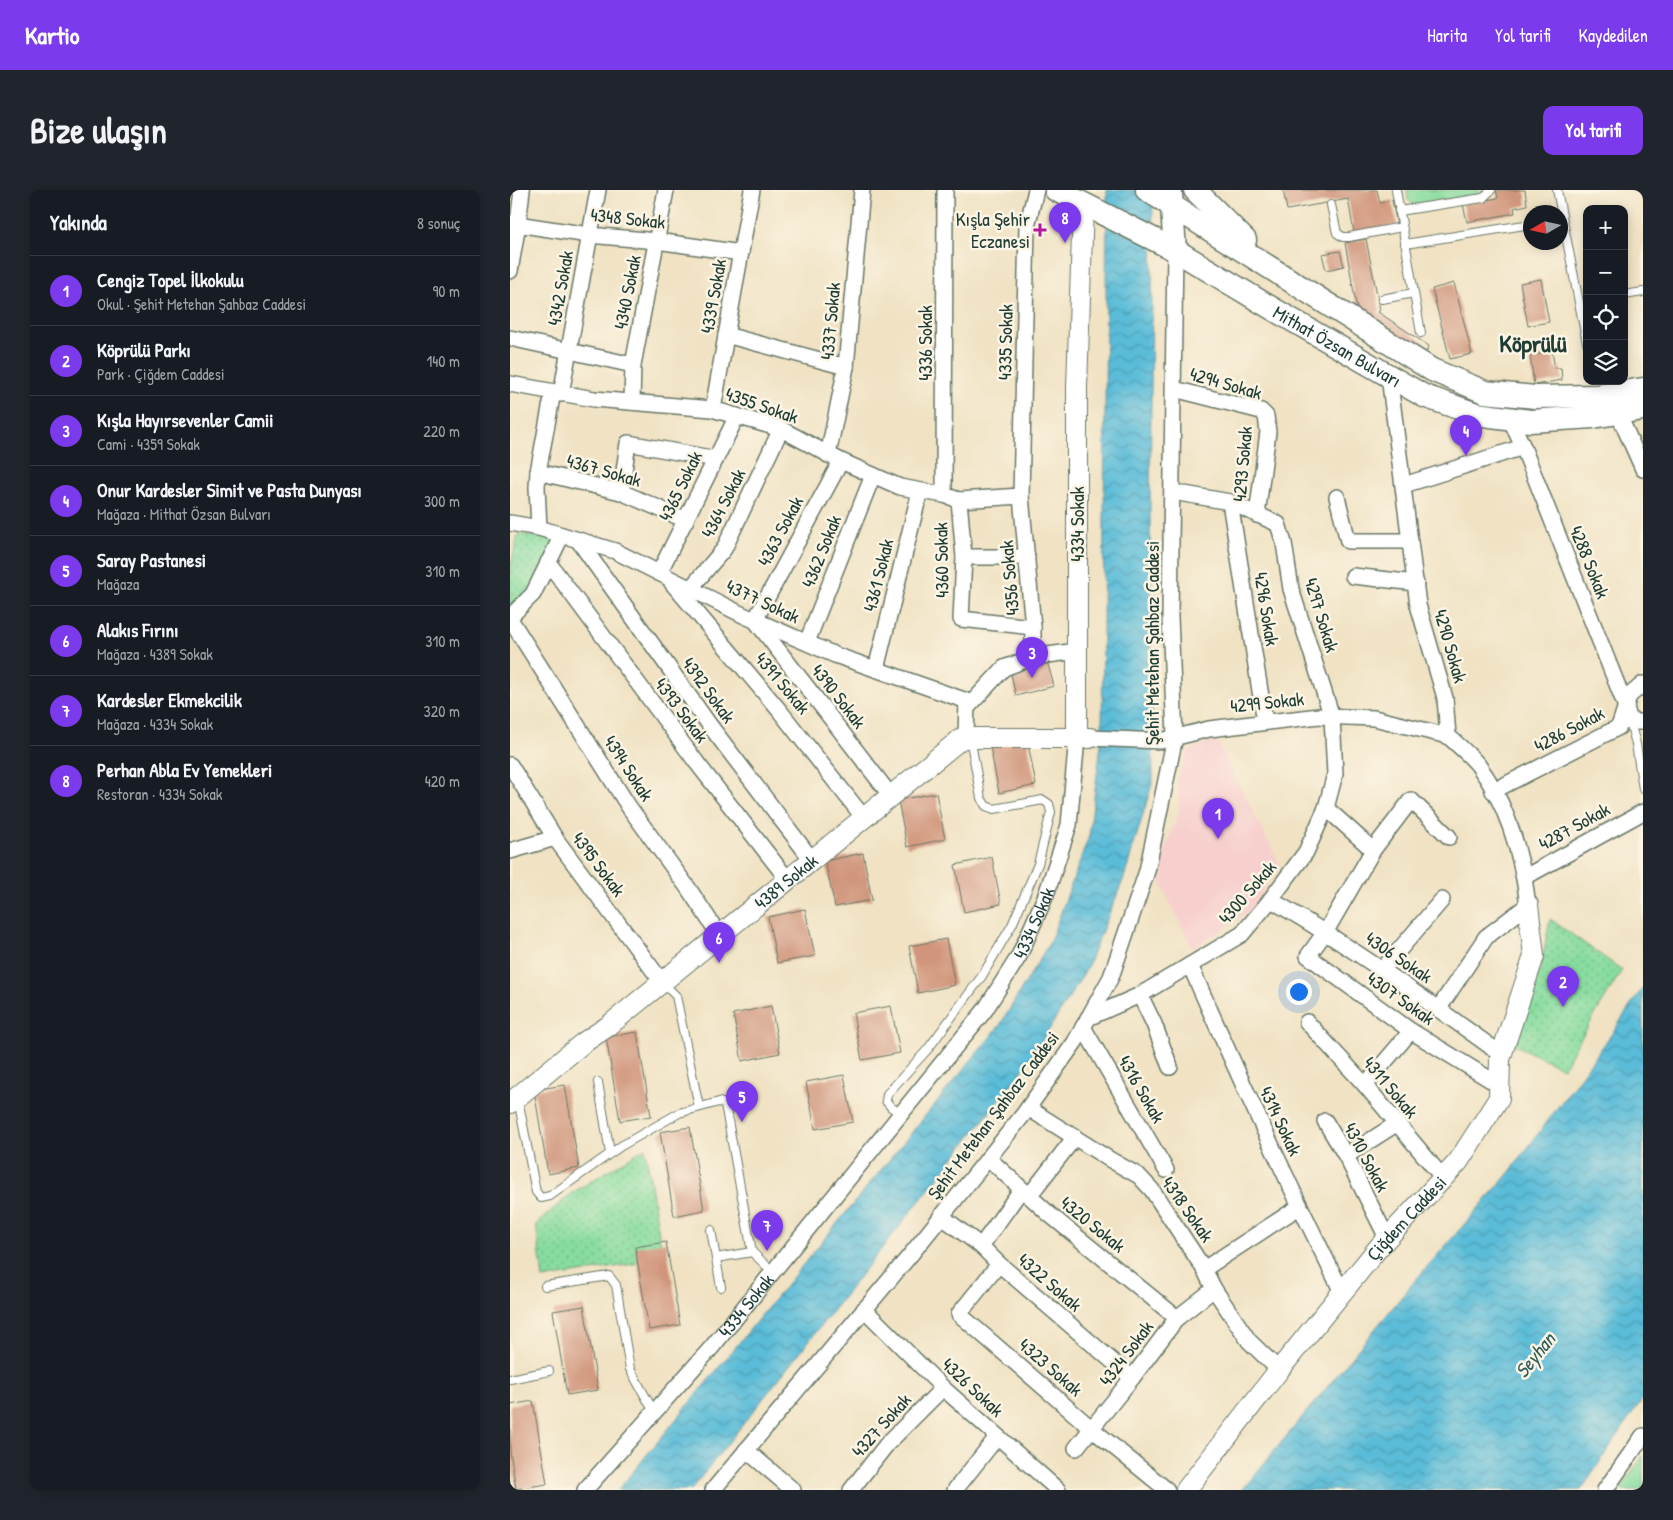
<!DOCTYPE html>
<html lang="tr">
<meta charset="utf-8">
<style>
body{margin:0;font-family:"Patrick Hand",sans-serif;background:#20242c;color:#f1f3f6}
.controls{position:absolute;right:15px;top:15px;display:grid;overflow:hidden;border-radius:10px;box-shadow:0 2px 12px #0003}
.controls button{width:45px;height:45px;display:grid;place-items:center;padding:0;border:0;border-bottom:1px solid #363941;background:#171b24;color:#f1f3f6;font:25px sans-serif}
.compass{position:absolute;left:1013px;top:15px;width:45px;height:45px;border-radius:50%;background:#171b24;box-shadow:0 2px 12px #0003;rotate:261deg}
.you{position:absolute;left:788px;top:801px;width:18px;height:18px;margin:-12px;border:4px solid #fff;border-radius:50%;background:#1a73e8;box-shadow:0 0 0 8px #1a73e833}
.badge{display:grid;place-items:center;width:32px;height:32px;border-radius:50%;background:#7c3aed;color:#fff;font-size:16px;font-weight:700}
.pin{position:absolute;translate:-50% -41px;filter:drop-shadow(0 1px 2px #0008)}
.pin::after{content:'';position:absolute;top:26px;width:18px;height:15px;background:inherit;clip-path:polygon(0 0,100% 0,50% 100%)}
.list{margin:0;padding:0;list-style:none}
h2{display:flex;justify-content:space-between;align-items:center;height:65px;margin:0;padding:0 20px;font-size:21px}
h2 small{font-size:16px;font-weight:400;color:#9ea1a6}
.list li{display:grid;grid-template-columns:32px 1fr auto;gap:15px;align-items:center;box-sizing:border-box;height:70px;padding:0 20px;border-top:1px solid #363941}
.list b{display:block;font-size:19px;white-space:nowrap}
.list p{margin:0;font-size:16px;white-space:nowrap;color:#9ea1a6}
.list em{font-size:16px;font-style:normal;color:#9ea1a6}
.icon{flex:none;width:28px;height:28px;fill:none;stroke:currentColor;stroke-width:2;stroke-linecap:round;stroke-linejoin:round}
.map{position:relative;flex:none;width:1133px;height:1300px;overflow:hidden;border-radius:10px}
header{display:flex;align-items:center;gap:30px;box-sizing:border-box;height:70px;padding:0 25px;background:#7c3aed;color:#fff}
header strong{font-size:24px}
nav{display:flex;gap:28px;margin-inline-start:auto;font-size:18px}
.intro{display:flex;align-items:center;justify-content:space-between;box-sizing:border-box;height:120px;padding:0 30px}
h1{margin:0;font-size:35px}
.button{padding:12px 22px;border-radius:10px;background:#7c3aed;color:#fff;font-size:18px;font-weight:700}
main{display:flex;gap:30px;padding:0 30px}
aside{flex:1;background:#171b24;border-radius:10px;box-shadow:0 2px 12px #0003}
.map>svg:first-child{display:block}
.built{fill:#f7d0ce}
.green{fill:#87dc9f;stroke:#538c6a}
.park{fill:url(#park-dots);stroke:#538c6a}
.water{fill:url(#water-waves);stroke:#3c7c86}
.building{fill:#d0957c}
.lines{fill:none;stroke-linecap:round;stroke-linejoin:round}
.lane-casing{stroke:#687766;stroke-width:10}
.street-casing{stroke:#687766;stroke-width:18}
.secondary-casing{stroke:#687766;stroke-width:22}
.primary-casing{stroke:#687766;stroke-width:25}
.lane{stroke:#fff;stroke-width:8}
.street{stroke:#fff;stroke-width:15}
.secondary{stroke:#fff;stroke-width:20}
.primary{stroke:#fff;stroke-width:22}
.poi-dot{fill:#b5179e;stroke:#fcf5e5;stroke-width:2}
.labels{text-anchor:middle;stroke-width:5;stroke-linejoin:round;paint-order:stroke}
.street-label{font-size:19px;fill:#1f3d34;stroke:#fcf5e5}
.poi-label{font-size:19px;fill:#1f3d34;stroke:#fcf5e5;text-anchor:end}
.water-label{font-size:20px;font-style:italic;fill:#2e5d5d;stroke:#fcf5e5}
.district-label{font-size:24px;font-weight:bold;fill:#1f3d34;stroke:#fcf5e5}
</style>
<header>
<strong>Kartio</strong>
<nav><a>Harita</a><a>Yol tarifi</a><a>Kaydedilen</a></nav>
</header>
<div class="intro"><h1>Bize ulaşın</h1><a class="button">Yol tarifi</a></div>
<main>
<aside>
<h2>Yakında<small>8 sonuç</small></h2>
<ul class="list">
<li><span class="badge">1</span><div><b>Cengiz Topel İlkokulu</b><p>Okul · Şehit Metehan Şahbaz Caddesi</p></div><em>90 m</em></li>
<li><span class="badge">2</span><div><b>Köprülü Parkı</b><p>Park · Çiğdem Caddesi</p></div><em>140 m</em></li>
<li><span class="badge">3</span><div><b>Kışla Hayırsevenler Camii</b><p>Cami · 4359 Sokak</p></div><em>220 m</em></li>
<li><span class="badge">4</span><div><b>Onur Kardesler Simit ve Pasta Dunyası</b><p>Mağaza · Mithat Özsan Bulvarı</p></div><em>300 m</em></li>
<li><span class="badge">5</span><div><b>Saray Pastanesi</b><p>Mağaza</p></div><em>310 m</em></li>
<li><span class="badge">6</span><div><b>Alakıs Fırını</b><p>Mağaza · 4389 Sokak</p></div><em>310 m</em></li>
<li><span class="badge">7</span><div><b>Kardesler Ekmekcilik</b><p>Mağaza · 4334 Sokak</p></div><em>320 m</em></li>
<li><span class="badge">8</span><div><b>Perhan Abla Ev Yemekleri</b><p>Restoran · 4334 Sokak</p></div><em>420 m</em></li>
</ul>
</aside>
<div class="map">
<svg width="1133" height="1300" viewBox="0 0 1133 1300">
<defs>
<pattern id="park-dots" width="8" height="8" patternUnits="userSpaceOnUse" patternTransform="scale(1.25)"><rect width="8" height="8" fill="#87dc9f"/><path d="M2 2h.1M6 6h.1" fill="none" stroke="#6eb482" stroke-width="1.8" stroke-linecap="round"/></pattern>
<pattern id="water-waves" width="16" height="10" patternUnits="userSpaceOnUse" patternTransform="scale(1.25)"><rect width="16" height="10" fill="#5abcd8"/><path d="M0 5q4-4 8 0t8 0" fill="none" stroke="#4a9ab0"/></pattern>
</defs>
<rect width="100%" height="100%" fill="#fcf5e5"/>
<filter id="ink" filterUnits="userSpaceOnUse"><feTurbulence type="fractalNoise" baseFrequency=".02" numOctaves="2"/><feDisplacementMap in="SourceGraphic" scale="10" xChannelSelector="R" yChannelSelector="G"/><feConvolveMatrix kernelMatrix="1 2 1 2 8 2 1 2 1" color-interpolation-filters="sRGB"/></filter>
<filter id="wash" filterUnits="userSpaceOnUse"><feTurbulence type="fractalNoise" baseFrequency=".0096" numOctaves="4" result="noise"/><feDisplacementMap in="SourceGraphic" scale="20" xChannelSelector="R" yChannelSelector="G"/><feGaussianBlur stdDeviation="1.12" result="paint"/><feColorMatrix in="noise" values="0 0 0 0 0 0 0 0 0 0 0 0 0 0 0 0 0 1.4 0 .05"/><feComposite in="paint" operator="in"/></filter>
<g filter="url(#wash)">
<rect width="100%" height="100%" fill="#f0e2c3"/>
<path class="built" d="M705,548L770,674L739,722L683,758L645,683L669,623L667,588L679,561Z"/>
<g class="green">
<path d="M897,0H970L968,4L903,15L898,10Z"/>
<path d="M1133,1266V1300H1110Z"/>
</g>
<g class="park">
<path d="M8,344L50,350L23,404L0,425V380Z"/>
<path d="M1040,729L1112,780L1053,878L1003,854L1031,777Z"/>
<path d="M135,958L153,1069L33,1089L26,1034L62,1003Z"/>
</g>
<g class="water">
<path d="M597,0H643L640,324L643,591L614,688L576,780L517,875L181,1300H108L490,835L540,752L579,646L592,546Z"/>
<path d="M1133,797V1208L1071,1300H732L903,1093L999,983L1099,848Z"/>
</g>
<g id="blocks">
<g class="building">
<path d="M773,0H867L870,13L882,10L887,35L844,43L838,9L777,20Z"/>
<path d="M986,0H1015L1017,15L1004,18L1005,23L957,32L953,14L988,8Z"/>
<path d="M856,49L870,120L868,122L919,156L913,168L848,125L835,53Z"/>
<path d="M830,61L834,76L816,80L812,64Z"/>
<path d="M1031,89L1039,132L1018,136L1010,93Z"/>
<path d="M944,93L962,164L940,169L922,99Z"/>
<path d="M1042,162L1045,178H1051L1052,190L1024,195L1020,165Z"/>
<path d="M537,471L544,496L506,506L500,480Z"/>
<path d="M517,549L526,595L489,603L480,556Z"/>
<path d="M426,603L435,649L397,657L388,610Z"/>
<path d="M353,663L362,710L325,717L315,671Z"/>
<path d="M482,667L491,714L454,722L445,675Z"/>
<path d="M295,719L305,766L267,773L258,727Z"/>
<path d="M436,749L445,795L408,803L399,756Z"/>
<path d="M261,816L270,863L232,871L223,824Z"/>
<path d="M381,816L390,863L352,870L343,823Z"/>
<path d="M127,842L141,926L110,931L96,847Z"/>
<path d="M334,885L343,932L305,939L296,892Z"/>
<path d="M55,895L69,978L38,984L24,900Z"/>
<path d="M180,937L194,1020L164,1026L150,942Z"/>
<path d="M156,1052L170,1135L139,1140L125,1057Z"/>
<path d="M74,1116L88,1200L57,1205L43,1121Z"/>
<path d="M23,1211L37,1294L6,1299L0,1261V1215Z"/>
</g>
</g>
</g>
<g filter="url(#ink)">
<use href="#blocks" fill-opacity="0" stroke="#687766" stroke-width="1"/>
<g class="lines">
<defs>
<g id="lane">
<path d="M886,0L911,143"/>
<path d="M1047,0L1077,153"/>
<path d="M821,15L827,43L833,47H839L892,37"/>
<path d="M889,21L973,8L981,0"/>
<path d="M895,54L1021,34"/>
<path d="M1114,105L1133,102"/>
<path d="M872,109L904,103"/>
<path d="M1120,532L1126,554L1133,599"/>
<path d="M152,792L166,806L189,917"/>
<path d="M88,892L100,963"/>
<path d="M8,909L26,1002L31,1008L40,1006L111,956L169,923L209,912L215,914L242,1062L263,1082"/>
<path d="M391,924L381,917L376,911L377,904L418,859L472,786L502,735L528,674L541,622L539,614L533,610L484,619L476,616L471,608L462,558"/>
<path d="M201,1040L211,1097"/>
<path d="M206,1068L242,1062"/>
<path d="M35,1096L99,1086L106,1095L120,1179L144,1222"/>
<path d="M0,1189L39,1181"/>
</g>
<g id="street">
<path d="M0,33L79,45L147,51L231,63"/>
<path d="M0,81L8,34L12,0"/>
<path d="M216,145L336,177"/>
<path d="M0,148L123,175"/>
<path d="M879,186L908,415L935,508L938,546C948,555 960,565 968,575C998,615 1012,666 1018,715L976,747L929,818"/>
<path d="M0,194L84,209L202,219L271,239L331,271L390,297L434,305L449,310L511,306"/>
<path d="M664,199L751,221L756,226L758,242L747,325"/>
<path d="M51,204L88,0"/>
<path d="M122,212L123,175L156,0"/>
<path d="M203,219L242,0"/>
<path d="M1108,223L1133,279"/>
<path d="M1000,228L1013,257L1116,517L1120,532H1133"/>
<path d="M318,265L336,177L352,0"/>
<path d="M331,271L245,430L381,606"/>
<path d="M28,282L111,302L176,330"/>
<path d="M894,295L1013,257"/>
<path d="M111,302L118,253L206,269"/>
<path d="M434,305L435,0"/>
<path d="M827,307L838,351H900"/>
<path d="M449,310L454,367L451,429L523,437"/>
<path d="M720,312L755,532"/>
<path d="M0,333L29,338L105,361L233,425L325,465L457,511L456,548"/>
<path d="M29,338L27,297L28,282L43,202"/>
<path d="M68,350L201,537L302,670"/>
<path d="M454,367H517"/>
<path d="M38,372L187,573L278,690"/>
<path d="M149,383L227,226"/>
<path d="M843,386L906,393"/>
<path d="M162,393L269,520L354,628"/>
<path d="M180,399L214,359L271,239"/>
<path d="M0,427L23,404L52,345"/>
<path d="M0,429L119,617L178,698L210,746"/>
<path d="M297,452L363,285"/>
<path d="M523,467V437L511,306L517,36L526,0"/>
<path d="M366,479L410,301"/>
<path d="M457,518L494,478L523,467L567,461"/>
<path d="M580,548L651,551L699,539L809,526L864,528L938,546"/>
<path d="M0,575L45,648L152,792"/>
<path d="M983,601L1109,537L1119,506L1133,494"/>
<path d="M816,618L863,660"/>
<path d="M939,647L901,610L863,660L816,741L798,766L901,841L989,895"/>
<path d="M0,661L45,648"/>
<path d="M1015,687L1133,622"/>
<path d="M761,710C841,756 916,810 991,864"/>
<path d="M680,775C728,885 778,994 832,1102"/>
<path d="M872,780L932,710"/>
<path d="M630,805L644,834L660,877"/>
<path d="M578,828L630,805L732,744L758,713L796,662L816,618L825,584L822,527L781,399L774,353L768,334L720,312L663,302"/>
<path d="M797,832L855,895L933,988"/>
<path d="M573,837L656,980"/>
<path d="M855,895L901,841"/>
<path d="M518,918L599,969L629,986L642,1000L694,1079L704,1099L739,1151L769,1180"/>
<path d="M815,931L836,966L877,1048"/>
<path d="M836,966L886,934"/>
<path d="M478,968L539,1024L667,1128"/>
<path d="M519,1006L565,947"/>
<path d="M431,1026L471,1056L489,1074L622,1188"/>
<path d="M471,1056L511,1000"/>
<path d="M489,1074L449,1124L582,1239L657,1300"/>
<path d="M694,1079L789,1017"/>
<path d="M354,1119L433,1198L548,1300"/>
<path d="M566,1258L622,1188L667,1128L704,1099"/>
<path d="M236,1260L283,1300"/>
<path id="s1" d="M75,1300L202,1157L475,820L509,766L536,705L559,635L567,548"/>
<path d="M203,1300L402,1063L513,925L565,852L601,787L637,681L665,547L660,427L665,60"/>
<path d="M341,1300L377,1254L433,1198"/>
<path d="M445,1300L487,1247"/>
<path d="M1095,1300L1133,1246"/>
</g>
<g id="secondary">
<path d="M567,548V198L573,14"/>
<path id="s2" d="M0,913L73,853L97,837L452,548H580"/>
<path id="s3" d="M676,1300L769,1180L869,1057L948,972L989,908L990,869L1024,766L1018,715"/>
</g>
<g id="primary">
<path id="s4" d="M546,0L665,60L763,119L914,206L966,224L1020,231L1083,227L1133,219"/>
<path d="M637,0L922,180L975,202L1025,207L1087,206L1133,199"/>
<path d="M685,0L735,50"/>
<path d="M661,4L665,60"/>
</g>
</defs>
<use href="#lane" class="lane-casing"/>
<use href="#street" class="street-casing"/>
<use href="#secondary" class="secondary-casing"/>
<use href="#primary" class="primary-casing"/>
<use href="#lane" class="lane"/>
<use href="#street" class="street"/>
<use href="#secondary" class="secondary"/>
<use href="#primary" class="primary"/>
</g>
</g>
<path class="poi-dot" d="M527.5 32.5h5v5h5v5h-5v5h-5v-5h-5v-5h5z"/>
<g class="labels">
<g class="street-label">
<text transform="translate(118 28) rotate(6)" y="7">4348 Sokak</text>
<text transform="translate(50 98) rotate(-80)" y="7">4342 Sokak</text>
<text transform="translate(117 102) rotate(-79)" y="7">4340 Sokak</text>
<text transform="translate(203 106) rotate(-80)" y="7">4339 Sokak</text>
<text transform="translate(320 131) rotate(-85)" y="7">4337 Sokak</text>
<text transform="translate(495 152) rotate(-89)" y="7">4335 Sokak</text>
<text transform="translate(415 153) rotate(-90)" y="7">4336 Sokak</text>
<text dy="7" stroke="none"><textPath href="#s4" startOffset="322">Mithat Özsan Bulvarı</textPath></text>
<text transform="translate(716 193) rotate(16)" y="7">4294 Sokak</text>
<text transform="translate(252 215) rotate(19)" y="7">4355 Sokak</text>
<text transform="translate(732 274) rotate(-85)" y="7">4293 Sokak</text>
<text transform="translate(94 280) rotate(16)" y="7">4367 Sokak</text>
<text transform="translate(170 296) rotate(-64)" y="7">4365 Sokak</text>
<text transform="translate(213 313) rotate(-63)" y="7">4364 Sokak</text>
<text transform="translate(567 334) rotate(-90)" y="7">4334 Sokak</text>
<text transform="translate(270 341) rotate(-62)" y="7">4363 Sokak</text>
<text transform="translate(311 361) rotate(-68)" y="7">4362 Sokak</text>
<text transform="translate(431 370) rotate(-91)" y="7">4360 Sokak</text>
<text transform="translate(1080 372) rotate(68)" y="7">4288 Sokak</text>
<text transform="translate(368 385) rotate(-76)" y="7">4361 Sokak</text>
<text transform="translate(499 388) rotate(-95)" y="7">4356 Sokak</text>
<text transform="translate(253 411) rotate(25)" y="7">4377 Sokak</text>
<text transform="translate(757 419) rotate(81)" y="7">4296 Sokak</text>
<text transform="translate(812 425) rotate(73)" y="7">4297 Sokak</text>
<text transform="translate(642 453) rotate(-90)" y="7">Şehit Metehan Şahbaz Caddesi</text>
<text transform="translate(941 456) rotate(74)" y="7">4290 Sokak</text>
<text transform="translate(273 493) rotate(50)" y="7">4391 Sokak</text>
<text transform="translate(199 500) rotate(54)" y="7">4392 Sokak</text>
<text transform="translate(329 506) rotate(52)" y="7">4390 Sokak</text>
<text transform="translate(757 512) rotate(-6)" y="7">4299 Sokak</text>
<text transform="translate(172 520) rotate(53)" y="7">4393 Sokak</text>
<text transform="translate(1059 539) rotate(-28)" y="7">4286 Sokak</text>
<text transform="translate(119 578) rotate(57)" y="7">4394 Sokak</text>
<text transform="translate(1064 636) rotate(-29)" y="7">4287 Sokak</text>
<text transform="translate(89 674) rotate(53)" y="7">4395 Sokak</text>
<text dy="7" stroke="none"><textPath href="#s2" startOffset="354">4389 Sokak</textPath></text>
<text transform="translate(737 702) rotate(-49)" y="7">4300 Sokak</text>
<text dy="7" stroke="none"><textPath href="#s1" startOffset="725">4334 Sokak</textPath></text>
<text transform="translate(889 767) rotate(34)" y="7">4306 Sokak</text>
<text transform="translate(891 808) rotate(35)" y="7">4307 Sokak</text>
<text transform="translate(881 897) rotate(50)" y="7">4311 Sokak</text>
<text transform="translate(632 899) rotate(60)" y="7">4316 Sokak</text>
<text transform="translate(483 925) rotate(-53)" y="7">Şehit Metehan Şahbaz Caddesi</text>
<text transform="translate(771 931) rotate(65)" y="7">4314 Sokak</text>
<text transform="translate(857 967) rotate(62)" y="7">4310 Sokak</text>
<text transform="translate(678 1019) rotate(55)" y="7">4318 Sokak</text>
<text dy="7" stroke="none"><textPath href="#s3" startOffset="350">Çiğdem Caddesi</textPath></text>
<text transform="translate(583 1034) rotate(39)" y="7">4320 Sokak</text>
<text transform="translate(540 1092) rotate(41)" y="7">4322 Sokak</text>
<text dy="7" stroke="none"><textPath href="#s1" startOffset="245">4334 Sokak</textPath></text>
<text transform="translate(616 1163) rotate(-53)" y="7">4324 Sokak</text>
<text transform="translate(541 1177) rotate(41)" y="7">4323 Sokak</text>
<text transform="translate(463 1197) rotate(43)" y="7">4326 Sokak</text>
<text transform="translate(371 1235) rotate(-48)" y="7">4327 Sokak</text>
</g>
<g class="poi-label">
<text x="520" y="36">Kışla Şehir<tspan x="520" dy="22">Eczanesi</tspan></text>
</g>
<g class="water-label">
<text transform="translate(1025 1165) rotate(-51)" y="7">Seyhan</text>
</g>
<g class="district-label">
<text x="1023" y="162">Köprülü</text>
</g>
</g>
</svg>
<div class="controls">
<button>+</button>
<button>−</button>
<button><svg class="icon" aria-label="locate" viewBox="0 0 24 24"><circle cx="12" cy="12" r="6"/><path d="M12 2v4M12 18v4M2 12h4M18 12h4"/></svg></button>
<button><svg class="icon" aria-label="layers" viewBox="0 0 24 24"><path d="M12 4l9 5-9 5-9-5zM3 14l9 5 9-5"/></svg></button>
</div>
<svg class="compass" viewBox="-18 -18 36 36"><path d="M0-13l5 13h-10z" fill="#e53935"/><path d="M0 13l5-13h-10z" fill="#9ea1a6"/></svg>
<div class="you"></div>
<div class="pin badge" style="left:708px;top:649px">1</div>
<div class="pin badge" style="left:1053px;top:817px">2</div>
<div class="pin badge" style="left:522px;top:488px">3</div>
<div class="pin badge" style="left:956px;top:266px">4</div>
<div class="pin badge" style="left:232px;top:932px">5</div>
<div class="pin badge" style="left:209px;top:773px">6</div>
<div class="pin badge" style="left:257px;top:1061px">7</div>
<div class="pin badge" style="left:555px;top:53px">8</div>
</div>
</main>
